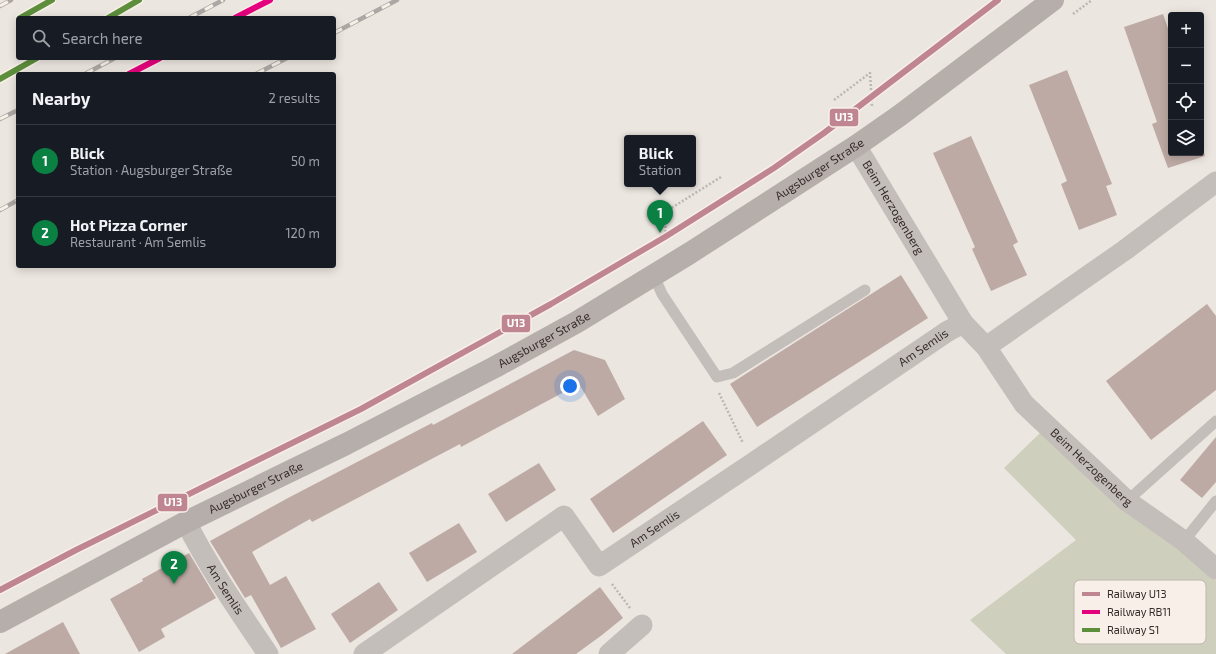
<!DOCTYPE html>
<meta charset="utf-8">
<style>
body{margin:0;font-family:"Exo 2",sans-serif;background:#242831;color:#f1f3f6}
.controls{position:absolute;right:12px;top:12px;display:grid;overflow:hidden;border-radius:4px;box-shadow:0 2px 10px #0003}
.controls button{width:36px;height:36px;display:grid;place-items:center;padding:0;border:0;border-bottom:1px solid #363941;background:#171b24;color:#f1f3f6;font:20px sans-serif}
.you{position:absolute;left:570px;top:386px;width:14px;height:14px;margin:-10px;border:3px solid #fff;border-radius:50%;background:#1a73e8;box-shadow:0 0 0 6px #1a73e833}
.badge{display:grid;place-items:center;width:26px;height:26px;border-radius:50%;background:#0b8043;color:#fff;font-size:13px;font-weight:700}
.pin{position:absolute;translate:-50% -33px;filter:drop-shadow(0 1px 2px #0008)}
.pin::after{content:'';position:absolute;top:21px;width:14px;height:12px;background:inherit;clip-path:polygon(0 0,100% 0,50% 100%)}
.popup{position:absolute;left:624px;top:135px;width:72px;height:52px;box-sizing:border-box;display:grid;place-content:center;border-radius:4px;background:#171b24;filter:drop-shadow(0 1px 3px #0005);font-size:13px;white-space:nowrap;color:#9ea1a6}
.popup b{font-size:15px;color:#f1f3f6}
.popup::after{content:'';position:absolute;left:50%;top:100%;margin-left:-8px;border:8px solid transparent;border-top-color:#171b24}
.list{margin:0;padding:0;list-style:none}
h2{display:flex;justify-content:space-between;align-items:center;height:52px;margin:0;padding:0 16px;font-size:17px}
h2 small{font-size:13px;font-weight:400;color:#9ea1a6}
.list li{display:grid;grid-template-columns:26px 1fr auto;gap:12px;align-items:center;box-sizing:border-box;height:72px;padding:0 16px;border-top:1px solid #363941}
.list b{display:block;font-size:15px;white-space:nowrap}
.list p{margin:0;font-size:13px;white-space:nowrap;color:#9ea1a6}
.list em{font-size:13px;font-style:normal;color:#9ea1a6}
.icon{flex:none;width:22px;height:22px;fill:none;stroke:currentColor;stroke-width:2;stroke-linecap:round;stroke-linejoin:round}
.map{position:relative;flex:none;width:1216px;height:654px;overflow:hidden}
.search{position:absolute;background:#171b24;box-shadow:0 2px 10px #0003;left:16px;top:16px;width:320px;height:44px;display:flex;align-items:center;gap:10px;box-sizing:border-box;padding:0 14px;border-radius:4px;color:#9ea1a6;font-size:15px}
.panel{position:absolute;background:#171b24;box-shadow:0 2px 10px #0003;left:16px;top:72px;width:320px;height:196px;border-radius:4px}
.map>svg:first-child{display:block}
.green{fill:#cecfbc}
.building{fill:#beaaa4}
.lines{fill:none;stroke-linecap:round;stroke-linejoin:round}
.path{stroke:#bdb7b3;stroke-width:2.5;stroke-dasharray:2 2;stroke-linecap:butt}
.lane{stroke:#c4beba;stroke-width:11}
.street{stroke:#c4beba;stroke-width:21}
.secondary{stroke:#b5aeaa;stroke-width:22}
.rail-casing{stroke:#aca7a4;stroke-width:4.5}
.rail{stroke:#f8f0e8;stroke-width:3;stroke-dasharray:9;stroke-linecap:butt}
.rail-1-casing{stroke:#f8f0e8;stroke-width:9}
.rail-2-casing{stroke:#f8f0e8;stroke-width:9}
.rail-3-casing{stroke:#f8f0e8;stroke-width:9}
.rail-1{stroke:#bf8691;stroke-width:6}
.rail-2{stroke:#e5007d;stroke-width:6}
.rail-3{stroke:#5c8e3c;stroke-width:6}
.labels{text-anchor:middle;stroke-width:3;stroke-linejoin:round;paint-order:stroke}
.street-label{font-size:12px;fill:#352b28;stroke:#f8f0e8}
.key{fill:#f8f0e8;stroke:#beb5ae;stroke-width:1}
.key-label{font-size:11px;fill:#352b28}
.line-badge{stroke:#f8f0e8;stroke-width:1.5}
.badge-label{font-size:11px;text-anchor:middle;font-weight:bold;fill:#fff}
</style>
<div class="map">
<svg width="1216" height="654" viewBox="0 0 1216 654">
<rect width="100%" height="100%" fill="#ece6e0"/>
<path class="green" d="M1041,432L1216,580V654H1006L970,620L1076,540L1004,468Z"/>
<g class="building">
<path d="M1163,14L1171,37V153H1201V143L1205,156L1168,168L1152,124L1157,122L1124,27Z"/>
<path d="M1067,70L1112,184L1106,186L1117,215L1079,230L1061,184L1067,181L1029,85Z"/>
<path d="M971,136L1018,242L1013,245L1027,275L991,291L972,249L975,247L933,153Z"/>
<path d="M901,275L928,318L757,427L730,384Z"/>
<path d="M1207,304L1216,316V390L1151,440L1106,381Z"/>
<path d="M574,350L605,360L625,399L598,416L579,384L461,447L460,444L312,522L310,519L252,552L270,585L286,576L316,629L281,648L251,595L245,598L210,541L288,498L432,423L433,425Z"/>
<path d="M703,421L727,455L613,533L590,499Z"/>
<path d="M1216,437V482L1202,498L1180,480Z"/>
<path d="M539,463L556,490L506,522L488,494Z"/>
<path d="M459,523L477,552L427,582L409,553Z"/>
<path d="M189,553L216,598L161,629L165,637L139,652L110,599L143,581L142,579Z"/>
<path d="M379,582L398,610L350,643L331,614Z"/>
<path d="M600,587L623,618L602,635L576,654H512Z"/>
<path d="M63,622L80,654H5Z"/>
</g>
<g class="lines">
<g class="path">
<path d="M1073,14L1092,0"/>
<path d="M834,100L870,73L872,106"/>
<path d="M666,240L665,212L721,177"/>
<path d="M719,393L743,443"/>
<path d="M612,584L630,608"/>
</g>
<g class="lane">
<path d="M654,276L662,294L717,377L733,373L865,290"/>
<path d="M1127,501L1216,421"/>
<path d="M1184,541L1216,501"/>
</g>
<g class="street">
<path id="s1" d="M856,146L963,323L986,347L1024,404L1127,501L1184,541L1216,569"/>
<path d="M986,347L1125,250L1216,182"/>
<path id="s2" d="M186,522C209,568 239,611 268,654"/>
<path id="s3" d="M364,654L564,516L599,566L753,463L948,331L963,323"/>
<path d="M609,654L642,625"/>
</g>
<path class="secondary" id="s4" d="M0,622L186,522L346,444L495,367L577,322L690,253L856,146L899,116L1053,0"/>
<defs>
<g id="rail">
<path d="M0,6L11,0"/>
<path d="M189,18L223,0"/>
<path d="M334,33L397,0"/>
<path d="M85,74L115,58"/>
<path d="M256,74L287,58"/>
<path d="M0,119L18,110"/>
<path d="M0,210L18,200"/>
</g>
</defs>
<use href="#rail" class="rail-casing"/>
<use href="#rail" class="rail"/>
<defs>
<path id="rail-1" d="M0,590L76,550L361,409L551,304L665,237L774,168L824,133L998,0"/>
<g id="rail-2">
<path d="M235,18L270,0"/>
<path d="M129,74L160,58"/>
</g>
<g id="rail-3">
<path d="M20,18L52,0"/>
<path d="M108,18L139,0"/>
<path d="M0,79L37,58"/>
</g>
</defs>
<use href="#rail-1" class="rail-1-casing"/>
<use href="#rail-2" class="rail-2-casing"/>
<use href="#rail-3" class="rail-3-casing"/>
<use href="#rail-1" class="rail-1"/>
<use href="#rail-2" class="rail-2"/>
<use href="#rail-3" class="rail-3"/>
</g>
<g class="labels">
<g class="street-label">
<text dy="4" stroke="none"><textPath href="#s4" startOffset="937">Augsburger Straße</textPath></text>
<text dy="4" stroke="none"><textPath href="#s1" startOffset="72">Beim Herzogenberg</textPath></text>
<text dy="4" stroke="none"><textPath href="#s4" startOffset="613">Augsburger Straße</textPath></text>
<text dy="4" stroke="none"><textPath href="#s3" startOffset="695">Am Semlis</textPath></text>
<text dy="4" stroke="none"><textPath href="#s1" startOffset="401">Beim Herzogenberg</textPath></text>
<text dy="4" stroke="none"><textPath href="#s4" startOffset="289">Augsburger Straße</textPath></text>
<text dy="4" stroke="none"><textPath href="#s3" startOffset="371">Am Semlis</textPath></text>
<text dy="4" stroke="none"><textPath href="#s2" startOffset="78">Am Semlis</textPath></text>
</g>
</g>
<rect x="1074" y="580" width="132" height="64" rx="6" class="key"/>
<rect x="1082" y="592" width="18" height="4" fill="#bf8691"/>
<rect x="1082" y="610" width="18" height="4" fill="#e5007d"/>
<rect x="1082" y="628" width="18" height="4" fill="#5c8e3c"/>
<g class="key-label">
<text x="1107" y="598">Railway U13</text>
<text x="1107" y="616">Railway RB11</text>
<text x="1107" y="634">Railway S1</text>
</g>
<g class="line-badge">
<rect x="829" y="108" width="30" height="19" rx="4" fill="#bf8691"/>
<rect x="501" y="314" width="30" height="19" rx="4" fill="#bf8691"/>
<rect x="157" y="493" width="31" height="19" rx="4" fill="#bf8691"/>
</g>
<g class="badge-label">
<text x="844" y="121">U13</text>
<text x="516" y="327">U13</text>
<text x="173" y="506">U13</text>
</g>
</svg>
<div class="controls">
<button>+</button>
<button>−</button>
<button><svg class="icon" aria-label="locate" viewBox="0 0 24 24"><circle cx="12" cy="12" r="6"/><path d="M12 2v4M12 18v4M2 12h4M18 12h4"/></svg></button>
<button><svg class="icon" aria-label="layers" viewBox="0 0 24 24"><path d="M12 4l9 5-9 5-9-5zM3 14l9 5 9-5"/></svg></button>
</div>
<div class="you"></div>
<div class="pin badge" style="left:660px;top:233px">1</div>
<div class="popup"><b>Blick</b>Station</div>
<div class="pin badge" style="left:174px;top:584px">2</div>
<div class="search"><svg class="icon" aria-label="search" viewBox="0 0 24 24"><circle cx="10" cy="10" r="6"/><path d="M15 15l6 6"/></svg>Search here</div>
<section class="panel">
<h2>Nearby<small>2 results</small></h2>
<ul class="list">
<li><span class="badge">1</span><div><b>Blick</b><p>Station · Augsburger Straße</p></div><em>50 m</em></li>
<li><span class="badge">2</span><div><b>Hot Pizza Corner</b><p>Restaurant · Am Semlis</p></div><em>120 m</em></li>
</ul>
</section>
</div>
